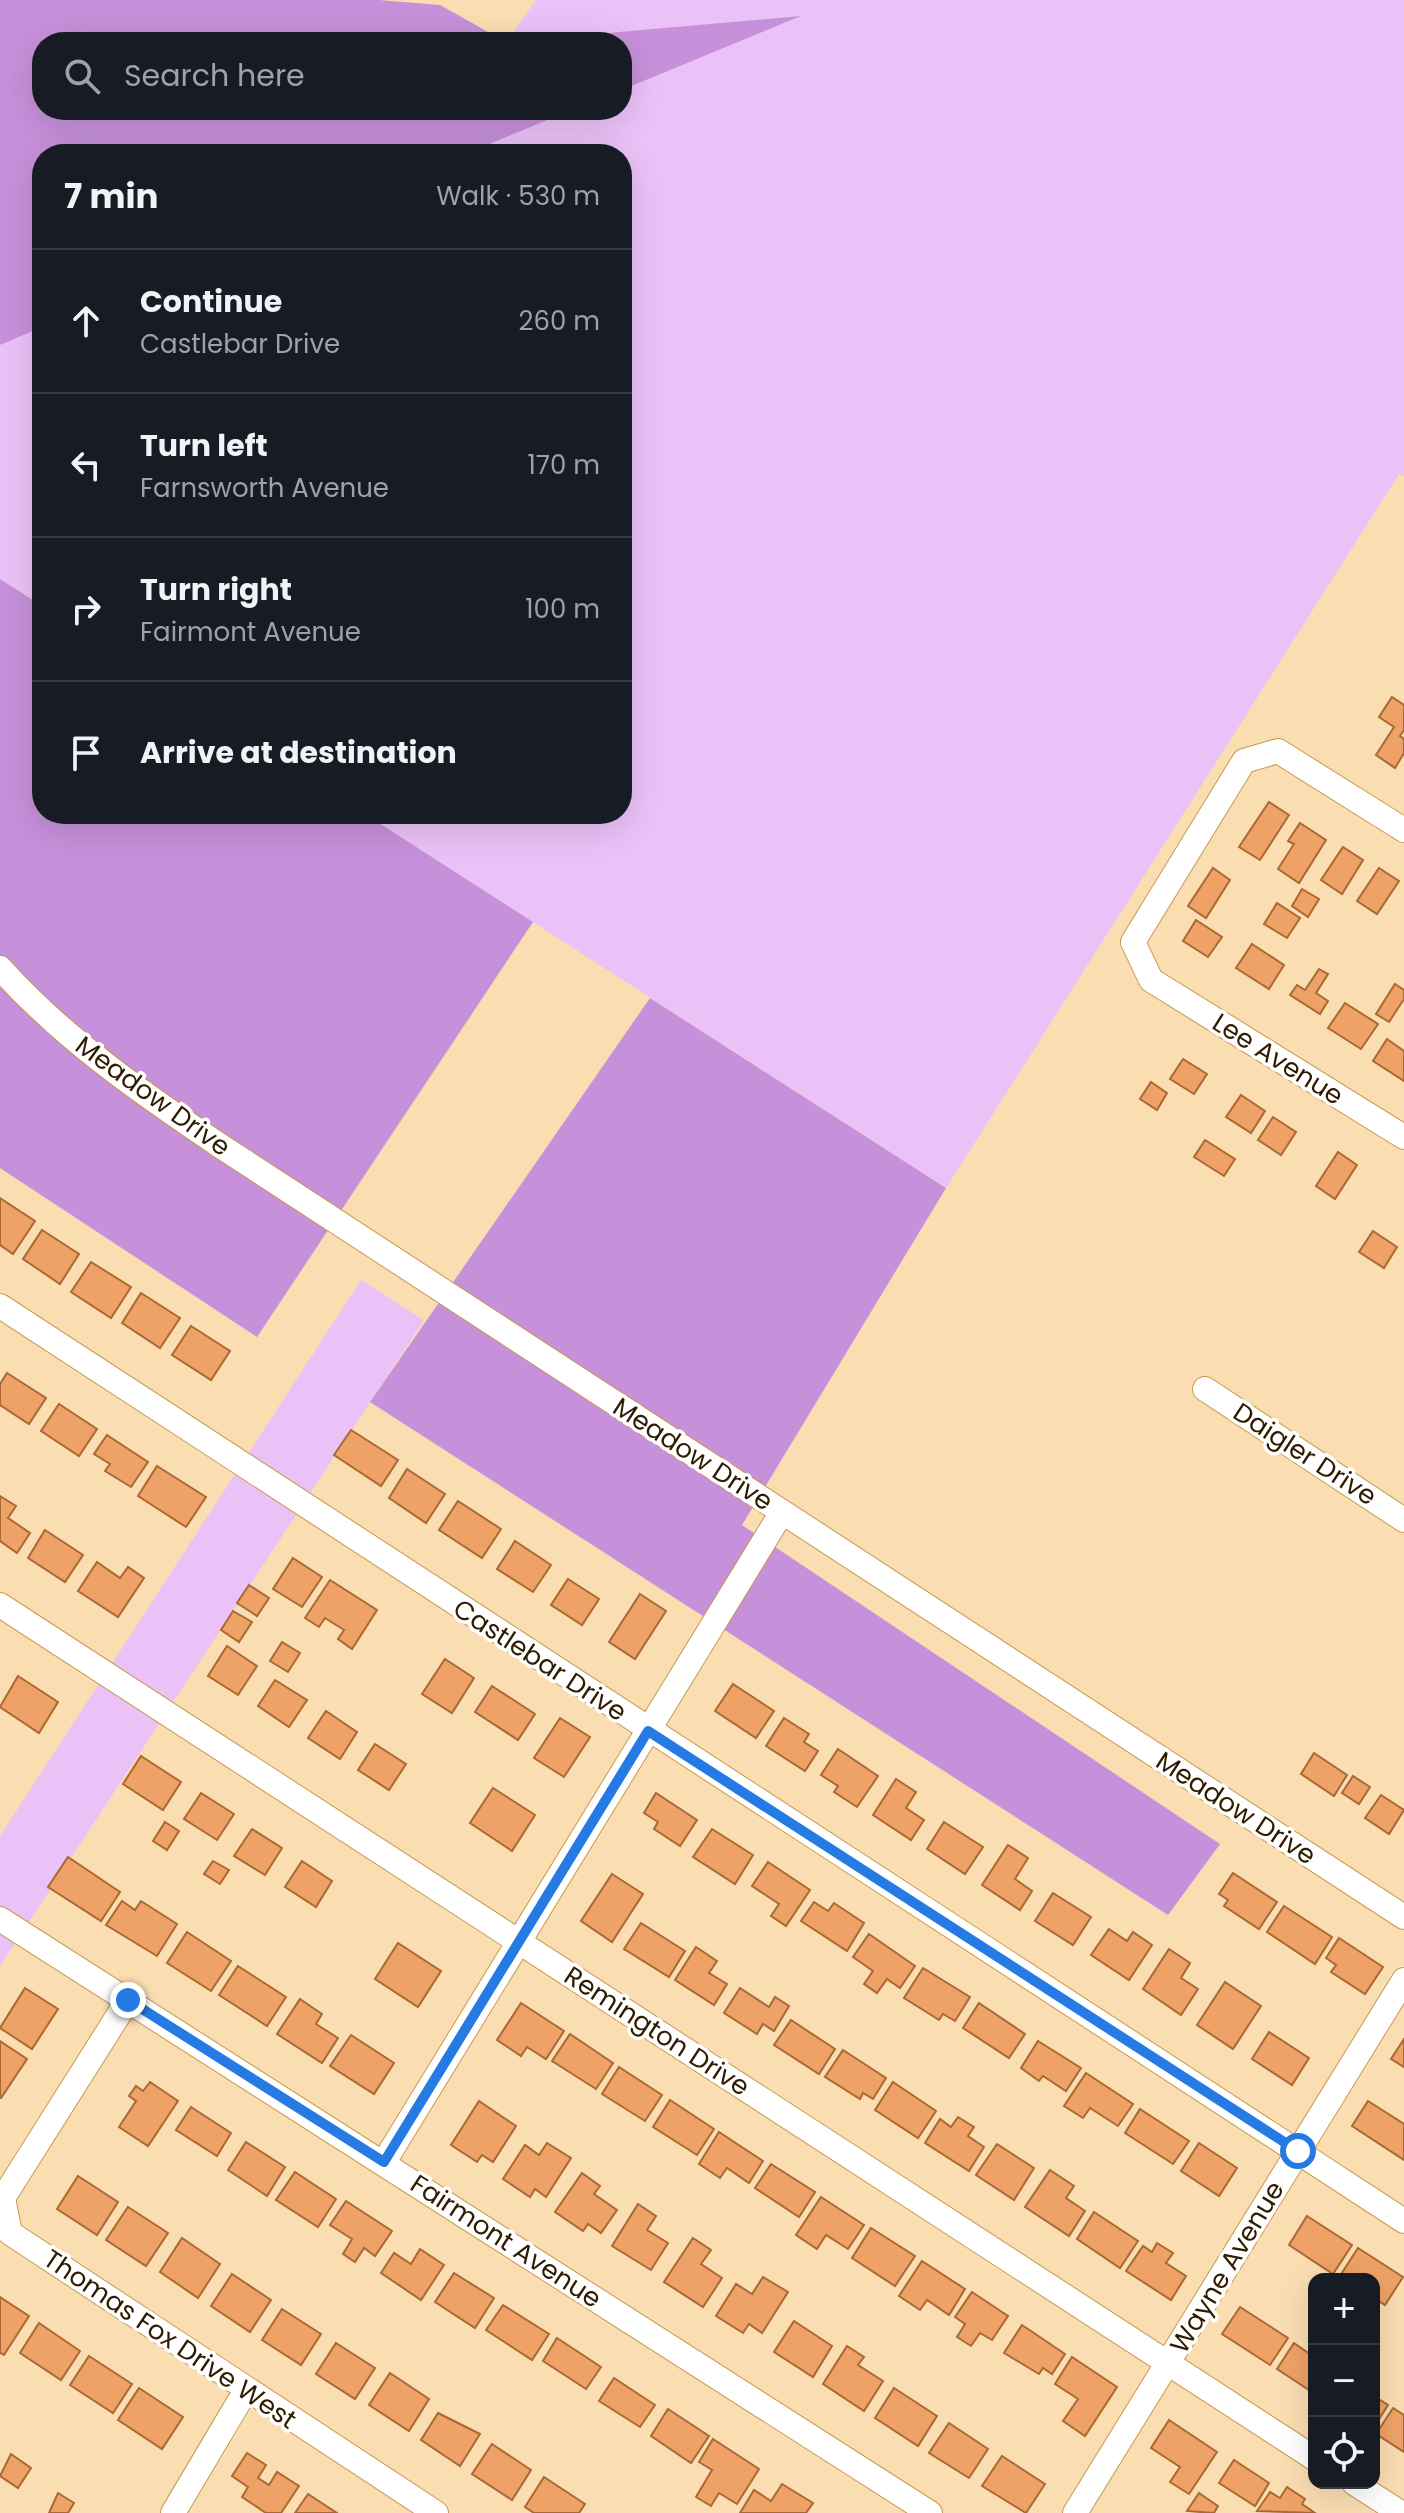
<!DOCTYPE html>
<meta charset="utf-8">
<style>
body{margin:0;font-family:Poppins,sans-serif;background:#20242c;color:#f1f3f6}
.controls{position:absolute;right:24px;bottom:24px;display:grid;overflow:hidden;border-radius:16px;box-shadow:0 8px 32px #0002}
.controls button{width:72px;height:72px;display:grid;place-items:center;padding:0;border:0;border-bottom:2px solid #363941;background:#171b24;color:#f1f3f6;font:40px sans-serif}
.stop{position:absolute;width:24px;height:24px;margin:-18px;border:6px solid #267ae4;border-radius:50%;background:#fff}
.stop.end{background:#267ae4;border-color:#fff;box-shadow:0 2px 8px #0008}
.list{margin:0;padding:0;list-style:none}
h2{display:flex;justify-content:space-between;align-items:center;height:104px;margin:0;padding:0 32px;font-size:34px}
h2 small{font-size:26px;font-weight:400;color:#9ea1a6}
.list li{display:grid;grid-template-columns:52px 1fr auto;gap:24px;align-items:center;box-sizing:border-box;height:144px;padding:0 32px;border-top:2px solid #363941}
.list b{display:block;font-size:30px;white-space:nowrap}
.list p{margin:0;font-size:26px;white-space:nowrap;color:#9ea1a6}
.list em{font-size:26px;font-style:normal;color:#9ea1a6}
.icon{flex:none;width:44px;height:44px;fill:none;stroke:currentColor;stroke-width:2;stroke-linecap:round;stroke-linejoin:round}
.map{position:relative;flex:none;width:1404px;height:2513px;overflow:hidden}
.search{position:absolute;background:#171b24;box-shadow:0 8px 32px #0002;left:32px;top:32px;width:600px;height:88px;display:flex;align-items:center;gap:20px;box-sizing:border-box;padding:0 28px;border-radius:32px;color:#9ea1a6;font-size:30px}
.panel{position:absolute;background:#171b24;box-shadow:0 8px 32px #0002;left:32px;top:144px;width:600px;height:680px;border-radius:32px}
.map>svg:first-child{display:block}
.green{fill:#eac2f8}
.forest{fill:#c690da}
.building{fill:#efa267;stroke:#aa6833;stroke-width:2}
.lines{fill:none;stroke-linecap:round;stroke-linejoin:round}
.minor-casing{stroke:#c8994e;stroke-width:26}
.minor{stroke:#fff;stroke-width:24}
.route{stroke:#267ae4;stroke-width:10}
.labels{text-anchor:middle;stroke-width:7;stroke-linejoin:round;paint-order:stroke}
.street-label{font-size:26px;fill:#2e1b00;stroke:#fff}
</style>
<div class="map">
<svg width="1404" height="2513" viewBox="0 0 1404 2513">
<rect width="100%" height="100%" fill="#fbddb2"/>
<g class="green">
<path d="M536,0H1404V476L1399,474L946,1188L365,814H622V154H465L572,110H622V90L798,17L506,42Z"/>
<path d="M42,327V606L0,579V345Z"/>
<path d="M361,1280L424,1320L0,1966V1836Z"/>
</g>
<g class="forest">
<path d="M0,0H379L440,5L506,42L801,16L622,90V42H42V110H572L465,154H42V327L0,345Z"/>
<path d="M0,579L42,606V814H365L533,922L257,1337L0,1168Z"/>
<path d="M650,998L946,1188L742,1525L1220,1844L1168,1915L370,1402Z"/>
</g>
<g class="building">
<path d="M1392,697L1404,705V730L1400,736L1404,739V753L1395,768L1376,755L1394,727L1379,717Z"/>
<path d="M1269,802L1289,815L1260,860L1239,847Z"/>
<path d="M1300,823L1326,840L1299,883L1278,869L1294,844L1288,841Z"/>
<path d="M1343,847L1363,860L1342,894L1321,880Z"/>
<path d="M1213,868L1230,880L1206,918L1188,906Z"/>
<path d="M1379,868L1399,881L1377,914L1357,901Z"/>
<path d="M1302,889L1319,899L1308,917L1292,906Z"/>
<path d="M1277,903L1300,918L1287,938L1264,924Z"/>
<path d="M1196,920L1222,937L1208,957L1183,941Z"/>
<path d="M1252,944L1284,965L1269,989L1236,968Z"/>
<path d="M1319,969L1328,974L1316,993L1328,1001L1320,1014L1290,995L1297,985L1305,990Z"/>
<path d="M1395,984L1404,990V999L1389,1022L1376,1014Z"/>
<path d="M1345,1003L1378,1024L1361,1049L1328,1028Z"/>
<path d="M1387,1039L1404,1051V1081L1373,1061Z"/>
<path d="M1183,1059L1207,1074L1194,1094L1170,1079Z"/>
<path d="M1151,1082L1167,1093L1157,1110L1140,1099Z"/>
<path d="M1241,1095L1265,1111L1251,1133L1226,1117Z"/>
<path d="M1273,1117L1296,1132L1281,1155L1258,1140Z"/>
<path d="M1205,1140L1235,1159L1224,1176L1194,1157Z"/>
<path d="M1338,1152L1357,1165L1335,1199L1316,1186Z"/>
<path d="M0,1198L35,1221L13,1254L0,1245Z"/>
<path d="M42,1230L79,1254L60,1284L23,1259Z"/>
<path d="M1373,1231L1397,1247L1384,1268L1359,1252Z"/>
<path d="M91,1262L131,1287L111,1318L71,1292Z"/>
<path d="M141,1293L180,1318L160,1348L122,1323Z"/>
<path d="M191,1326L230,1351L211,1380L172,1355Z"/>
<path d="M7,1373L46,1398L29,1424L0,1405V1384Z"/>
<path d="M59,1404L97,1429L79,1456L41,1431Z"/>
<path d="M351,1430L398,1460L381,1486L334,1455Z"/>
<path d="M107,1435L148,1462L131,1487L105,1471L110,1464L94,1454Z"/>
<path d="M157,1466L206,1497L186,1527L138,1496Z"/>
<path d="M407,1469L445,1494L426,1523L389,1498Z"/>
<path d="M0,1496L16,1506L8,1518L30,1533L17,1553L0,1541Z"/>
<path d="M458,1501L501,1529L482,1558L439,1530Z"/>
<path d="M45,1530L83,1555L65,1582L28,1558Z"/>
<path d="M515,1541L551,1565L533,1592L497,1569Z"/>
<path d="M293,1558L322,1577L302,1607L273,1589Z"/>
<path d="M97,1562L120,1578L128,1567L144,1578L118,1617L78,1591Z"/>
<path d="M568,1579L599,1599L582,1625L551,1605Z"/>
<path d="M330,1580L377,1610L352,1649L338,1639L344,1630L325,1618L319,1627L305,1618Z"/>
<path d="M249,1585L269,1598L257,1616L237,1603Z"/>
<path d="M640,1594L666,1611L635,1659L609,1642Z"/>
<path d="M233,1611L252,1622L239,1642L221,1630Z"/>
<path d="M282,1642L300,1653L288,1672L270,1661Z"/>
<path d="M227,1646L257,1666L238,1695L208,1676Z"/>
<path d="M445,1659L474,1678L452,1713L422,1694Z"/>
<path d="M18,1676L58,1702L39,1733L0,1707Z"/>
<path d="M275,1680L307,1700L289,1727L258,1706Z"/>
<path d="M733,1684L774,1711L756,1738L715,1711Z"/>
<path d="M492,1686L535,1714L518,1740L475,1712Z"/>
<path d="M326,1711L357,1732L340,1759L308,1738Z"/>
<path d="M560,1718L590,1737L564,1777L534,1758Z"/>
<path d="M784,1718L809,1734L804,1742L818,1751L805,1771L766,1746Z"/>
<path d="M375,1744L406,1764L389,1790L358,1770Z"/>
<path d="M838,1749L878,1776L857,1807L834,1792L838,1786L821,1775Z"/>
<path d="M1314,1753L1347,1775L1334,1796L1301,1774Z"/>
<path d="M141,1756L181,1782L163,1810L123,1784Z"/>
<path d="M1353,1776L1370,1787L1359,1804L1342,1793Z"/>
<path d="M896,1779L916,1792L906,1808L924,1820L911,1840L873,1815Z"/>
<path d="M493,1788L535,1815L512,1851L470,1823Z"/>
<path d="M201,1793L234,1814L217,1840L184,1819Z"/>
<path d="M656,1793L697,1820L680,1846L654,1829L658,1822L644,1813Z"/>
<path d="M1381,1795L1404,1810L1389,1834L1365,1818Z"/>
<path d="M165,1822L179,1831L167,1850L153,1841Z"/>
<path d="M944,1822L983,1847L965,1874L927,1849Z"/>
<path d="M252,1829L282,1848L265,1875L234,1856Z"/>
<path d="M712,1829L753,1855L735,1884L693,1857Z"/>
<path d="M1008,1845L1028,1858L1015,1879L1032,1891L1020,1910L982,1885Z"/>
<path d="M68,1857L120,1892L101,1921L48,1887Z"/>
<path d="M213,1861L229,1870L220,1884L204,1874Z"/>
<path d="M302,1861L332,1881L316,1907L285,1887Z"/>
<path d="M768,1862L810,1890L786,1926L771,1916L779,1904L752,1886Z"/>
<path d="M1233,1873L1277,1902L1259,1929L1224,1906L1228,1900L1219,1894Z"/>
<path d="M612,1874L643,1894L612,1942L581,1921Z"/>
<path d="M1053,1893L1091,1917L1073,1945L1035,1921Z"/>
<path d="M122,1901L135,1910L141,1901L177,1924L157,1956L106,1925Z"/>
<path d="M814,1902L828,1911L834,1903L864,1923L847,1951L801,1921Z"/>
<path d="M1284,1906L1332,1937L1315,1964L1267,1932Z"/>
<path d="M641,1923L685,1951L669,1977L624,1949Z"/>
<path d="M1109,1929L1127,1941L1133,1932L1152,1945L1129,1980L1091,1955Z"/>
<path d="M187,1932L231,1961L211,1991L167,1963Z"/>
<path d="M869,1934L915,1966L900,1988L887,1979L877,1993L864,1984L873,1971L853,1957Z"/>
<path d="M1339,1938L1383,1967L1365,1994L1331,1972L1336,1965L1326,1958Z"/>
<path d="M398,1943L441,1971L418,2007L375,1979Z"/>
<path d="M696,1947L717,1961L709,1973L727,1984L714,2005L675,1980Z"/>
<path d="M1169,1949L1190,1963L1181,1978L1198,1989L1181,2015L1143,1989Z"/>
<path d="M238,1966L286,1997L267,2026L219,1995Z"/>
<path d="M923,1968L970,1997L955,2021L943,2014L939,2020L904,1998Z"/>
<path d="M1225,1982L1261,2006L1233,2049L1197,2025Z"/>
<path d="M25,1988L58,2009L32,2049L0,2028Z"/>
<path d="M740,1988L769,2007L775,1997L789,2006L774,2031L763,2024L757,2034L724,2013Z"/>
<path d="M300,1999L322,2014L316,2024L338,2038L322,2063L277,2034Z"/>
<path d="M521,2003L564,2031L546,2059L527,2047L521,2056L497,2040Z"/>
<path d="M979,2003L1025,2034L1009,2058L963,2028Z"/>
<path d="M791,2020L835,2049L819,2074L774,2045Z"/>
<path d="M1269,2032L1309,2058L1292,2085L1252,2059Z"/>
<path d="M570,2034L613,2063L596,2089L552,2061Z"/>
<path d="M351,2035L394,2063L374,2094L330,2066Z"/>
<path d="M1404,2039V2067L1391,2059Z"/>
<path d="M0,2041L27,2059L1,2098H0Z"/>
<path d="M1038,2041L1081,2068L1066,2091L1043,2076L1039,2081L1021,2068Z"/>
<path d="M843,2050L886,2078L873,2099L863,2093L860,2099L825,2077Z"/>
<path d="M619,2067L662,2095L645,2121L602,2094Z"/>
<path d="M1086,2073L1133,2104L1118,2126L1090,2108L1083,2118L1064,2106Z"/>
<path d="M150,2082L178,2101L148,2146L119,2127L136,2101L129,2096L136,2086L143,2091Z"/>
<path d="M893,2082L936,2111L918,2138L875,2110Z"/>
<path d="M670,2100L714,2129L697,2155L653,2127Z"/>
<path d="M479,2101L516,2126L493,2162L482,2155L477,2162L451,2145Z"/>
<path d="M1368,2101L1404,2124V2160L1352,2126Z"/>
<path d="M191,2107L231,2133L217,2156L176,2130Z"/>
<path d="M1140,2109L1189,2141L1173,2164L1125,2133Z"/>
<path d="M958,2117L974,2127L968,2136L984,2147L969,2171L925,2143L940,2119L951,2127Z"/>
<path d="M719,2132L763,2161L749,2183L727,2168L720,2178L699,2164Z"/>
<path d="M246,2142L285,2167L267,2196L228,2170Z"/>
<path d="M547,2143L571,2158L546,2197L535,2189L530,2197L503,2179L525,2145L539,2155Z"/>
<path d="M1199,2143L1237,2168L1219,2196L1181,2171Z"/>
<path d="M997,2144L1034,2168L1014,2200L976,2175Z"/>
<path d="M771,2164L815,2192L799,2217L755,2188Z"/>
<path d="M1050,2170L1074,2186L1066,2198L1085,2211L1069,2236L1025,2207Z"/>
<path d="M295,2172L336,2199L318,2227L276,2200Z"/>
<path d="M582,2173L600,2186L594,2194L617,2210L601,2233L588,2224L583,2231L555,2212Z"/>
<path d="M78,2176L118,2202L97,2235L57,2209Z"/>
<path d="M821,2197L864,2225L848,2249L826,2235L817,2249L796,2235Z"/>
<path d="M346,2201L392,2231L375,2256L364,2248L355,2262L343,2254L352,2239L330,2225Z"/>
<path d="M638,2204L656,2216L647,2230L668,2243L651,2270L612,2246Z"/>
<path d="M128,2207L168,2233L146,2266L106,2240Z"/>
<path d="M1094,2212L1138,2241L1120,2268L1077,2239Z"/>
<path d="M1307,2216L1352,2245L1333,2274L1289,2245Z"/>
<path d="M871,2228L915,2256L895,2286L852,2258Z"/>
<path d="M182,2238L220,2264L198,2298L160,2272Z"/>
<path d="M693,2238L711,2250L701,2264L722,2278L703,2307L664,2282Z"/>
<path d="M1157,2243L1173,2253L1166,2263L1186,2276L1171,2300L1126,2271L1143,2246L1152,2252Z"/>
<path d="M1358,2248L1403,2277L1385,2305L1374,2298V2279L1340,2276Z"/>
<path d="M420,2249L444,2265L421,2300L381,2273L394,2253L411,2264Z"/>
<path d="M922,2261L965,2289L949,2315L927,2300L920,2310L899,2296Z"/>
<path d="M454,2273L494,2298L475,2328L435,2302Z"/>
<path d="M232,2274L271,2300L250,2332L211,2306Z"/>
<path d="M763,2277L788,2292L762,2333L749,2324L743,2333L716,2316L736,2284L752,2294Z"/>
<path d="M972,2292L1008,2316L992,2340L980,2333L971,2346L957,2337L965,2324L955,2317Z"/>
<path d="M0,2297L29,2316L4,2355L0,2353Z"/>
<path d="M503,2305L549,2334L532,2360L486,2330Z"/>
<path d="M1240,2307L1288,2338L1270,2365L1222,2334Z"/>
<path d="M282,2309L321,2334L301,2365L262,2340Z"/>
<path d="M794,2321L832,2346L813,2377L774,2352Z"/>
<path d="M39,2323L80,2351L61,2380L20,2353Z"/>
<path d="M1022,2325L1065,2354L1052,2374L1043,2368L1039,2374L1004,2353Z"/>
<path d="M557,2338L601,2367L586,2389L543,2361Z"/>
<path d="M336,2343L375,2368L355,2399L316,2374Z"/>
<path d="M1294,2343L1314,2357L1312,2392L1277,2369Z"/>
<path d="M847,2346L864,2357L858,2365L883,2381L864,2411L823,2384Z"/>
<path d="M89,2356L132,2384L113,2413L70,2385Z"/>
<path d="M1072,2357L1117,2387L1085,2436L1063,2421L1078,2399L1055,2384Z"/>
<path d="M390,2373L429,2399L409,2431L369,2405Z"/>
<path d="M614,2378L655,2405L640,2427L599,2401Z"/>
<path d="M139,2388L183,2417L162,2449L118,2420Z"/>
<path d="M894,2388L937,2416L918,2446L875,2418Z"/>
<path d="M1374,2396L1388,2405L1374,2427Z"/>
<path d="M1393,2408L1404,2415V2452L1376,2434Z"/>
<path d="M668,2409L709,2436L691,2463L651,2436Z"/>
<path d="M438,2413L480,2434L460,2466L421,2440Z"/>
<path d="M1169,2420L1217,2452L1189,2494L1170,2482L1180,2467L1151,2448Z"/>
<path d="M949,2423L988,2449L969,2478L929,2453Z"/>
<path d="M713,2439L759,2469L737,2504L719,2493L711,2506L696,2497L712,2470L699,2462Z"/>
<path d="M492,2444L531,2470L512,2500L472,2474Z"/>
<path d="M247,2453L266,2465L258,2478L269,2485L277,2472L299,2486L281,2513H266L242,2497L248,2487L232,2476Z"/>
<path d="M11,2454L31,2468L18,2488L0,2476Z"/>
<path d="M1002,2456L1045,2484L1026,2513L982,2486Z"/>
<path d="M1234,2460L1269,2483L1255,2506L1219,2483Z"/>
<path d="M544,2477L585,2504L579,2513H534L525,2507Z"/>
<path d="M782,2484L813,2503L806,2513H740L754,2490L771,2501Z"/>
<path d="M1287,2487L1305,2499L1302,2504L1315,2513L1257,2511L1270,2492L1280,2498Z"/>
<path d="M58,2493L74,2503L68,2513H49Z"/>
<path d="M1199,2493L1218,2506L1214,2513L1187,2511Z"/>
<path d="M308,2494L337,2513H295Z"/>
</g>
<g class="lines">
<defs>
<g id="minor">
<path d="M1404,830L1278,751L1244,761L1133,942L1151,980L1404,1137"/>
<path d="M0,968C65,1040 143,1094 222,1147L1404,1917"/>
<path d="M0,1306L1404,2221"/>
<path d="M1205,1389L1404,1520"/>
<path d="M0,1605L1314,2458"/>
<path d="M0,1919L930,2513"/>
<path d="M128,2000L3,2198L10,2233L436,2513"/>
<path d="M384,2162L782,1512"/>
<path d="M1354,2483L1401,2513"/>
<path d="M173,2513L246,2390"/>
<path d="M1075,2513L1404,1980"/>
</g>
</defs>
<use href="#minor" class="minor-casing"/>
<use href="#minor" class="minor"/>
</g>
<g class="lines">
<path class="route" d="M128,2000L384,2162L648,1731L1298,2151"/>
</g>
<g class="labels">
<g class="street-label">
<text transform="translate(1278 1059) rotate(32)" y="9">Lee Avenue</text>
<text transform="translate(153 1096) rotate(36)" y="9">Meadow Drive</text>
<text transform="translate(693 1454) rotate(33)" y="9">Meadow Drive</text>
<text transform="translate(1305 1454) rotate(33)" y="9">Daigler Drive</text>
<text transform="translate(540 1660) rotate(33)" y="9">Castlebar Drive</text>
<text transform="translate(1236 1808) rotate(33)" y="9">Meadow Drive</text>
<text transform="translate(657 2031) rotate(33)" y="9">Remington Drive</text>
<text transform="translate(506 2241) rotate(33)" y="9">Fairmont Avenue</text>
<text transform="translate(1227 2267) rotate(-59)" y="9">Wayne Avenue</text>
<text transform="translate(170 2339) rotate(34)" y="9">Thomas Fox Drive West</text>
</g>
</g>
</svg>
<div class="controls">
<button>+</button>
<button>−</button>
<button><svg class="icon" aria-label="locate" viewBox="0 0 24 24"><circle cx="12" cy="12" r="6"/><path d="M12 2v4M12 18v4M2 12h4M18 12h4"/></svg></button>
</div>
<div class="stop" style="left:1298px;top:2151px"></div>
<div class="stop end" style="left:128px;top:2000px"></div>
<div class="search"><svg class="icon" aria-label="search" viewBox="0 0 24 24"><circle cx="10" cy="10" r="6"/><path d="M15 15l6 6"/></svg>Search here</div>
<section class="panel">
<h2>7 min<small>Walk · 530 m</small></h2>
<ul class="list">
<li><svg class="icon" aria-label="ahead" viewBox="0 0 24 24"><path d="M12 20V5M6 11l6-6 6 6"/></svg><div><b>Continue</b><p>Castlebar Drive</p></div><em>260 m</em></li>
<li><svg class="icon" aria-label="left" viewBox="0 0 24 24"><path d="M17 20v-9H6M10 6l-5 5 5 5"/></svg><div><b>Turn left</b><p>Farnsworth Avenue</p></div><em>170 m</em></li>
<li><svg class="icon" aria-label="right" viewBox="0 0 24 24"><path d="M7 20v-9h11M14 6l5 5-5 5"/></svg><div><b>Turn right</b><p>Fairmont Avenue</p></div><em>100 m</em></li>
<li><svg class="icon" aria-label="arrive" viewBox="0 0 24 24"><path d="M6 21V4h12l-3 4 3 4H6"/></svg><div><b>Arrive at destination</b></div></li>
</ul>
</section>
</div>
